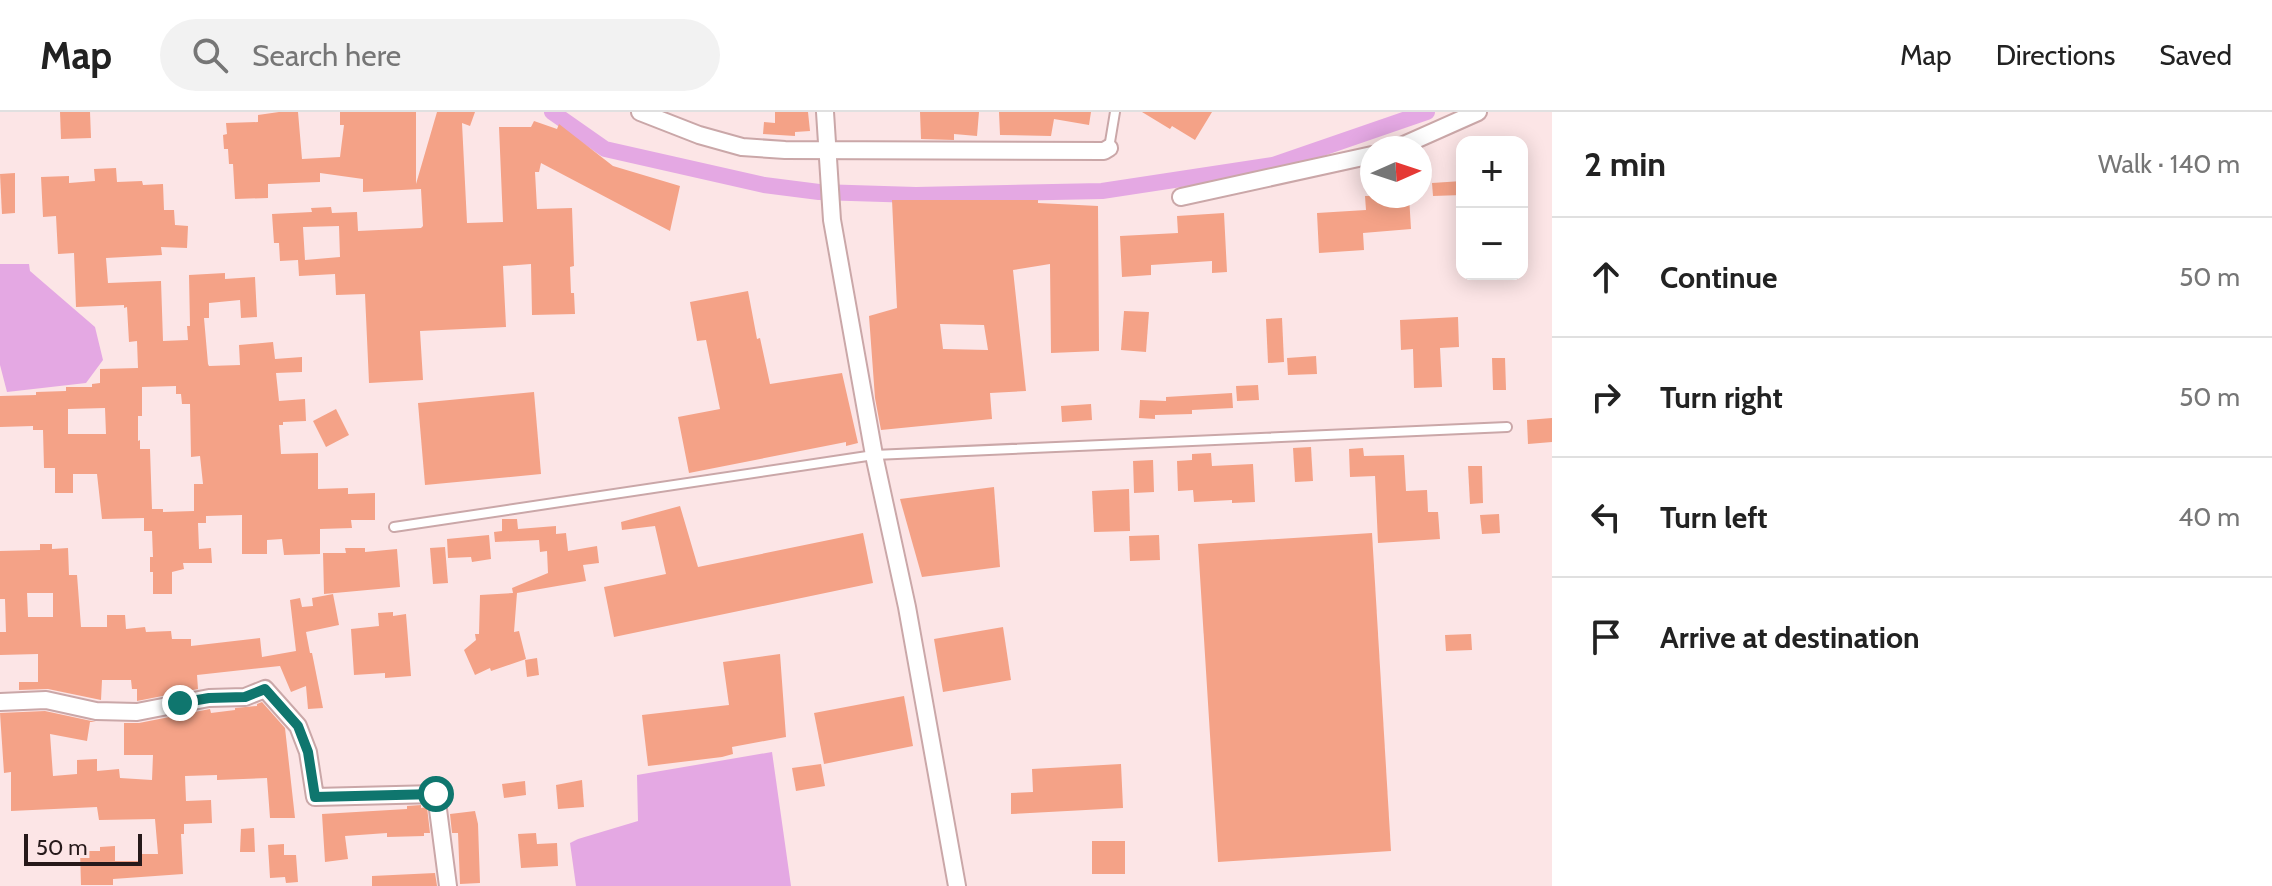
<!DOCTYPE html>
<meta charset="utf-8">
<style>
body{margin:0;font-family:Cabin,sans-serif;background:#f2f2f2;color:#222}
.controls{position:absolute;right:24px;top:24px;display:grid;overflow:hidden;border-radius:16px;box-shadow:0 4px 20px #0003}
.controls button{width:72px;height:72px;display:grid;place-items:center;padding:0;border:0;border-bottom:2px solid #e0e0e0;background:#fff;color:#222;font:40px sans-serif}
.compass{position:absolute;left:1360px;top:24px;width:72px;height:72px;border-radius:50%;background:#fff;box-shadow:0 4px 20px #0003;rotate:87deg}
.scale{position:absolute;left:24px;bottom:20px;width:118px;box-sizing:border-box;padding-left:8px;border:4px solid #26191a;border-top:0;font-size:22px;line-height:28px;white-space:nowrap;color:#26191a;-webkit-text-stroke:6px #fce5e6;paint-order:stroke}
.stop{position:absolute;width:24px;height:24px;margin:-18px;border:6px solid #0f766e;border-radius:50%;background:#fff}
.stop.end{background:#0f766e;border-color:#fff;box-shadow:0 2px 8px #0008}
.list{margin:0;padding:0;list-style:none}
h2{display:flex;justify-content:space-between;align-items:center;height:104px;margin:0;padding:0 32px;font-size:34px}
h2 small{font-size:26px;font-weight:400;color:#767676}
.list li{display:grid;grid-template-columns:52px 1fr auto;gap:24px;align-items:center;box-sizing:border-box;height:120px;padding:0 32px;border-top:2px solid #e0e0e0}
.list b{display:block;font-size:30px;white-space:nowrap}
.list em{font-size:26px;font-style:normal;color:#767676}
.icon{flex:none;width:44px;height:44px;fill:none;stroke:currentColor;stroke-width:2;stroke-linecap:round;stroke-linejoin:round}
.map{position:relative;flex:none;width:1552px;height:774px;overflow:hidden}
header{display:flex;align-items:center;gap:48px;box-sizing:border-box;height:112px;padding:0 40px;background:#fff;border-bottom:2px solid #e0e0e0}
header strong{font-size:38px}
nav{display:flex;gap:44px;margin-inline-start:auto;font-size:28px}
.search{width:560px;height:72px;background:#f2f2f2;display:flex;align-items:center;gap:20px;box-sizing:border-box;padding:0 28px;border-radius:44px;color:#767676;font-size:30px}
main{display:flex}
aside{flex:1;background:#fff}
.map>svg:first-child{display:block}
.water{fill:#e4a8e3}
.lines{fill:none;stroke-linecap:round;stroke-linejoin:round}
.canal{stroke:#e4a8e3;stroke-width:16}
.building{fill:#f4a287;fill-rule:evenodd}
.lane-casing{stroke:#caa7a8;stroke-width:12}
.street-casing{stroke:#caa7a8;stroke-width:20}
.lane{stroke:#fff;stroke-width:8}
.street{stroke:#fff;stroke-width:16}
.route{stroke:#0f766e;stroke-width:10}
</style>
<header>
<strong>Map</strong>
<div class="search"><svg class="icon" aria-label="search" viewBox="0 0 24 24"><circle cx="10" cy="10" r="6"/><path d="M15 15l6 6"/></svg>Search here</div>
<nav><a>Map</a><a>Directions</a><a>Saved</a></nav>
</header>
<main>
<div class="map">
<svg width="1552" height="774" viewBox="0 0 1552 774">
<rect width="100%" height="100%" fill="#fce5e6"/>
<g class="water">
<path d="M0,152H29L30,159L95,215L103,248L86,271L7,280L0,253Z"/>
<path d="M772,640L791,774H576L570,731L578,727L638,709L637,663Z"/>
</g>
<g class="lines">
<path class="canal" d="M552,0L605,37L764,73L819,80L916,83L1102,79L1273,53L1427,0"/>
</g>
<g class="building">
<path d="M60,0H90L91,26L61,27Z"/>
<path d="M279,0H298L302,47L340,45L344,13H340V0H416V72L437,0H475L470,14L462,11L467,111L503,110L499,15H531L534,9L557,17L559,12L613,54L680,74L670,119L541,51L539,60H535L537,97L572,96L574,154L570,155L571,181H574L575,202L532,203L531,152L503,154L506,215L420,219L423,268L369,271L365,182L336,183L335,162L299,164L298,148L280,149L279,131H274L272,102L312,100L311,96L331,95L332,101L357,100L358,119L421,116L423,114L421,77L363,80V67L320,61V70L268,72V86L235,87L233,52H229L228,37H224L223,23L227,22L226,11L258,10V3ZM339,114L340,145L305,148L303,115Z"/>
<path d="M775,0H808L810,19L795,20V24L763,22L764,10L775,11Z"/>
<path d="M920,0H979L977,24L954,22V28L921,27Z"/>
<path d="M999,0H1091L1089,13L1054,7L1051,24L1000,23Z"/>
<path d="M1142,0H1212L1195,28L1172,14L1170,17Z"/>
<path d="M116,56L117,70L142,69L143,73L163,72L164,98H174L175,113L188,114L187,136L161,135L162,143L106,146L108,171L161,169L163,229L188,228L187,214H190L189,163L225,161V167L255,165L257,205L241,206L240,188L209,191V206H204L208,252L209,254L240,253L239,233L273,230L275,247L302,245V260L276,261L279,289L305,287L306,309L283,310V313H279L281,342L318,341V377L348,376V382L375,381V408H351L352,416L320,417V442L284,443L282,427L267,428V442H242V403L206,404V411H198L199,437L211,436L212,451H183L184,457L172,460V482H153V460H150V445H153L152,419H144V406L102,407L97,362H73V381H55V356H44L43,318H33V314L0,315V284L36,283V280L66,279V275H92V272L100,271V257L138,256L137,229L129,230L127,195L124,196V193L76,195L74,141L58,142L56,104L43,105L41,65L69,64V71L95,69L94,57ZM176,274V282H181L182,292H190L191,345L200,344L203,372H194V399L163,400V397H152L150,337H140V328L138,329V304H142V275ZM105,296L106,322H68V297Z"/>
<path d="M15,61V101L2,102L0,62Z"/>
<path d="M1462,69V83L1433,84L1432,71Z"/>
<path d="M1365,84H1409L1411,117L1363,121L1364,138L1319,141L1317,101L1366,98Z"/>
<path d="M892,88H1038V91L1098,94L1099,239L1051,241L1050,152L1013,158L1026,279L990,281L992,307L881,318L875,286L869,204L897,196ZM940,212L984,213L988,238L943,237Z"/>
<path d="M1224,101L1227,160L1212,161V149L1151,153V163L1122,165L1120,124L1178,121L1177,104Z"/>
<path d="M748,179L757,227L760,226L770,272L842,261L858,331L846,334V330L689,361L678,305L720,297L706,228L697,229L690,190Z"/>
<path d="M1124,199L1149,200L1146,240L1121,238Z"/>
<path d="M1458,205L1459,235L1440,236L1442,275L1414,276L1413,237L1401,238L1400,208Z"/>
<path d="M1282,206L1284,250L1268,251L1266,207Z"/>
<path d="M1316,244L1317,262L1288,263L1287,246Z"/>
<path d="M1492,246H1505L1506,278H1493Z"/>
<path d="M1258,273L1259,288L1237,289L1236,274Z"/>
<path d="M534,280L541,362L425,373L418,291Z"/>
<path d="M1232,281L1233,296L1192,298V302L1155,303V307L1139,306L1140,288L1166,289V285Z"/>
<path d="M1091,292L1092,308L1062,310L1061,294Z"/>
<path d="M336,297L349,323L326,335L313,309Z"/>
<path d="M1552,306V330L1528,332L1527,308Z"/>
<path d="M1311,335L1313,369L1295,370L1293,336Z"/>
<path d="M1363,336L1364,344L1404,343L1406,379L1427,378L1428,400H1438L1440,427L1378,431L1375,364L1350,365L1349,337Z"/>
<path d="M1211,341L1212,354L1253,352L1255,390L1232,391V388L1194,390L1193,378L1178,379L1177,349L1192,348V342Z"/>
<path d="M1153,348L1154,380L1134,381L1133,349Z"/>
<path d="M1468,354H1482L1483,391L1470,392Z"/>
<path d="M994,375L1000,455L922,465L900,387Z"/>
<path d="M1129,377L1130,419L1094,420L1092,379Z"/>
<path d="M680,394L698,455L863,421L873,471L614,525L604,475L666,462L655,414L622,418L621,410Z"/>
<path d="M1499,402L1500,421L1482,422L1480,403Z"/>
<path d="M502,407H517L518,417L556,414V422L566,421L568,439L597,434L599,451L583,453L586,469L517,481L514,520L519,519L526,547L491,559L490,556L475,563L464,538L476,528L475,522H479L480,483L513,481L512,476L548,461L547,439L540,440L539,428L495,430L494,420L502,419Z"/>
<path d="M1372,421L1391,739L1218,750L1198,432Z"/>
<path d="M489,423L491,447L472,450L471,445L448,446L447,427Z"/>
<path d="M1159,423L1160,448L1130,449L1129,424Z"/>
<path d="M40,432H52V437L68,436L69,463H77L81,515H107V503H125L126,517L145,515L146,520L171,519L172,527H191V534L260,526L262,545L296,539L290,488L300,486L302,495L313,494L312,486L333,482L339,513L306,520L310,541H312L323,596L308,597L306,574L291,580L280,554L197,563L198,577L137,589V577H132L131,568H102L101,588L48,577L19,578V570H38V542L0,543V520H6L5,487H0V439L40,438ZM27,481H53V505H28Z"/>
<path d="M445,435L448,471L433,472L430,436Z"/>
<path d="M345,436H365V440L397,437L400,475L324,482L323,441H346Z"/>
<path d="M393,500V504L406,502L411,564L385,566V561L354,563L351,517L379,514L378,501Z"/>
<path d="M1003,515L1011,568L943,580L934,527Z"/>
<path d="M1471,522L1472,538L1446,539L1445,523Z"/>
<path d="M780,542L786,625L732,635L733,642L722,645L648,654L642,603L729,593L723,550Z"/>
<path d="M537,546L539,563L527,565L525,548Z"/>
<path d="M904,584L913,634L824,652L814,601Z"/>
<path d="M262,590L285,616L295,706H270L267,666L217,668V663L185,664L186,689L211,688L212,711L184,712V722H181L183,762L113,767V773H81L80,739H100V735L115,734V749H140V742H158L155,707L99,708L97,695L11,699V660L4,661L0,601L45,599L96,610H90L87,629L50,622L53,664L77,662V648L97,647V659L119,657L120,666L152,668L153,643H124V611H139L210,597L211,601L235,598V596L257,594V592Z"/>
<path d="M821,652L825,674L796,679L792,656Z"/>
<path d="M1121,652L1123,696L1011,702V681L1033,680L1032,657Z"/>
<path d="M582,668L584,695L558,697L556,673Z"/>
<path d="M525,669L526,683L504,686L502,672Z"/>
<path d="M421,693V696L427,695L430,721H424V724L387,725V721L345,724L348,747L325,750L322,702L407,697V694Z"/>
<path d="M475,699L478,712L480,771L460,772L458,721H452L450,702Z"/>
<path d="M254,716L255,740H240L241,717Z"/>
<path d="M536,721L537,732L557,731L558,754L521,756L518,722Z"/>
<rect x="1092" y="729" width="33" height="33"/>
<path d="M284,732V743H296L298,770L286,771L285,765L270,766L268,733Z"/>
<path d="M435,761L437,774H372V764Z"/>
</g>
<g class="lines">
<defs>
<g id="lane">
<path d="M1109,36L1115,0"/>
<path d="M394,415L874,343L1507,315"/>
</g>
<g id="street">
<path d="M640,0L699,23L742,35L785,38L1104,39L1109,36"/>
<path d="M825,0L832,108L874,343L907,495L957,774"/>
<path d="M1397,36L1478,0"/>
<path d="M1181,85L1372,43"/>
<path d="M0,590L46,588L96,599L137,600L209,586L245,585L265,577L298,614L308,640L315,685L436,682L448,774"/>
</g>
</defs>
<use href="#lane" class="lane-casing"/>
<use href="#street" class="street-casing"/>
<use href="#lane" class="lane"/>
<use href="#street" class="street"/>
</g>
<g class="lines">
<path class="route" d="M180,591L209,586L245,585L265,577L298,614L308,640L315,685L436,682"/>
</g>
</svg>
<div class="controls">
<button>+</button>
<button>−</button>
</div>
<svg class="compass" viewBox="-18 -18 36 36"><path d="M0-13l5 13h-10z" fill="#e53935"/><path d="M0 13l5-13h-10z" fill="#767676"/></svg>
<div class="scale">50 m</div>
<div class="stop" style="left:436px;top:682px"></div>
<div class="stop end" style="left:180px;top:591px"></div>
</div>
<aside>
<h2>2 min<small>Walk · 140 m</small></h2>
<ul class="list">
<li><svg class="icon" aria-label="ahead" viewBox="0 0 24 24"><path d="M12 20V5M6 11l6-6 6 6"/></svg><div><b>Continue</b></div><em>50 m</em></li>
<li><svg class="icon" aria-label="right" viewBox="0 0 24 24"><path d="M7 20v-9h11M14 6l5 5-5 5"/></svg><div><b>Turn right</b></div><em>50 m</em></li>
<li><svg class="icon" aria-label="left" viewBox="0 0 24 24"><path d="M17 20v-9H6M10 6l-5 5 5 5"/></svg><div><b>Turn left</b></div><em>40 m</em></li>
<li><svg class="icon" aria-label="arrive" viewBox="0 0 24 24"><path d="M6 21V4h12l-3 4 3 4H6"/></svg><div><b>Arrive at destination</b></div></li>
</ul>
</aside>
</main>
